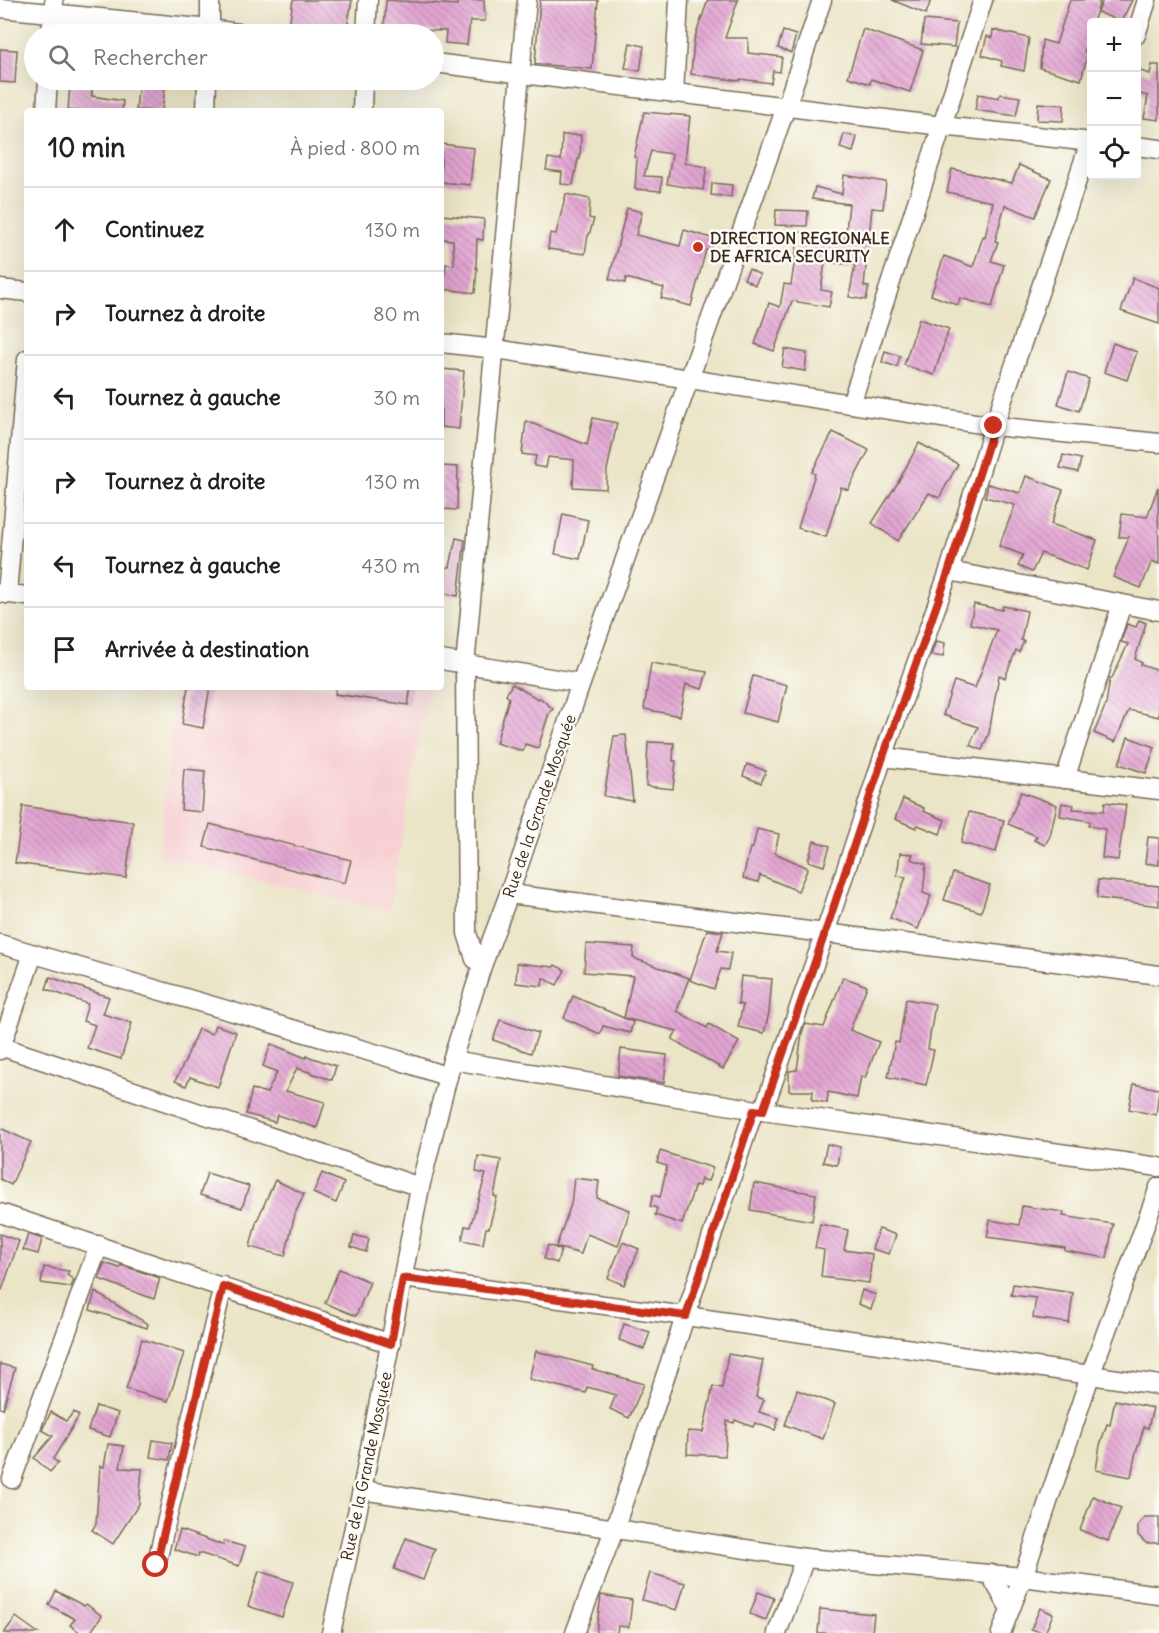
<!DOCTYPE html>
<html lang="fr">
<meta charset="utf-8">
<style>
body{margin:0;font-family:Delius,sans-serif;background:#f2f2f2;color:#202124}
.controls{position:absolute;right:18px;top:18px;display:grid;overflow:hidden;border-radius:6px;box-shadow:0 6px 24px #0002}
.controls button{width:54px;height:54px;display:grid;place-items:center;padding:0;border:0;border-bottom:2px solid #e0e0e0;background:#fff;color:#202124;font:30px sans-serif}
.stop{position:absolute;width:18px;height:18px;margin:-14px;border:4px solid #c8321e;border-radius:50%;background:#fff}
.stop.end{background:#c8321e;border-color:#fff;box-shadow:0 2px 6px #0008}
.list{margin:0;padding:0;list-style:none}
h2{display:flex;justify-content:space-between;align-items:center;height:78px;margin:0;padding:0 24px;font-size:26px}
h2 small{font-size:20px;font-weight:400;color:#757577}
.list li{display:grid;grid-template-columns:39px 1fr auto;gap:18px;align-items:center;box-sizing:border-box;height:84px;padding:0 24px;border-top:2px solid #e0e0e0}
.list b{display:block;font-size:22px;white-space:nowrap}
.list em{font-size:20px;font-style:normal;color:#757577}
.icon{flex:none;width:33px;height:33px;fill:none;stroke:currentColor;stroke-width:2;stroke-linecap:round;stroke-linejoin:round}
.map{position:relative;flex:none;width:1159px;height:1633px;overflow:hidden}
.search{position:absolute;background:#fff;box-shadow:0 6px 24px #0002;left:24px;top:24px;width:420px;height:66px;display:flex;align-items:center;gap:15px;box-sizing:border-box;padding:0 21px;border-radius:33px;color:#757577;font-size:22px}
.panel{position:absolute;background:#fff;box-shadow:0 6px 24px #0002;left:24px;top:108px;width:420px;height:582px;border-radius:6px}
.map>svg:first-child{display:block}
.built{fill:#f7cfd2}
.building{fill:url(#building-back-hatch)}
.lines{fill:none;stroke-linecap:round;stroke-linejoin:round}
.minor-casing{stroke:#796b59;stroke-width:21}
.minor{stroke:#fff;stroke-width:18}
.route{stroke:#c8321e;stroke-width:8}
.poi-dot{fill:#c8321e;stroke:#fdfcf7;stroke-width:2}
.labels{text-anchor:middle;stroke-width:5;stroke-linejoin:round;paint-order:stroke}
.poi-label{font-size:16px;font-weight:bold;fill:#3b2a1e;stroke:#fdfcf7;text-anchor:start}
.street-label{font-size:16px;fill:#3b2a1e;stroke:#fdfcf7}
</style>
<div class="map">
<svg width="1159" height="1633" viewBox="0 0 1159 1633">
<defs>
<pattern id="building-back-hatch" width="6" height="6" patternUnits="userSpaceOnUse" patternTransform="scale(1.5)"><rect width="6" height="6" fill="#e3a5d3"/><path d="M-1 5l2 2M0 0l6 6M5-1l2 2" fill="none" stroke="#b987ab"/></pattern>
</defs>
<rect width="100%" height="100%" fill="#fdfcf7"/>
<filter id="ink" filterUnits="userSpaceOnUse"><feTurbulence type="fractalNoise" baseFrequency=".0167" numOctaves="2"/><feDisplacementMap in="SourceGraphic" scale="12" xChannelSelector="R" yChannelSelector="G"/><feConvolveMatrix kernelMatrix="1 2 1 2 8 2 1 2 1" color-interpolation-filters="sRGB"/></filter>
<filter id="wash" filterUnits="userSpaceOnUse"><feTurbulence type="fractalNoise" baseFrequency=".008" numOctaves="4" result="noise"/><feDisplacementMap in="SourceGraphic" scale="24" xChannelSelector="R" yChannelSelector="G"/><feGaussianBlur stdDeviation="1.35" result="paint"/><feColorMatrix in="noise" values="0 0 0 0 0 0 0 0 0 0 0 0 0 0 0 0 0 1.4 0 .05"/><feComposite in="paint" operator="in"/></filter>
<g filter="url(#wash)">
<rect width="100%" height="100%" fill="#ebe5c7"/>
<path class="built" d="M175,687H428L389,912L159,855Z"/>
<g id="blocks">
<g class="building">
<path d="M293,0H352L346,34L289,27Z"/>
<path d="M386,0L457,5V0H484L485,21H470L467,45L445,43L446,31L384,29Z"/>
<path d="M540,0H598L592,69L535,64Z"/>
<path d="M708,0H738L725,38H748V53L782,57L780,72L773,71L771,83L740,79V81L691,74L694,40Z"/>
<path d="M892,0H931L926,14Z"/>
<path d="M1070,0H1092L1100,2L1093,22H1092L1084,52L1088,53L1081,80L1040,68L1042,40L1056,44Z"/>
<path d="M1103,0H1132L1121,22L1098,12Z"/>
<path d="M924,20L957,23L954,47L921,44Z"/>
<path d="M863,29L923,50L910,92L871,79L870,84L848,77Z"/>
<path d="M993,30L1029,38L1024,71L1001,66L1002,61L982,55L987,36L992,38Z"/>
<path d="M783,31L796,35L791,53L778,48Z"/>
<path d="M630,43L644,46L640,71L625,68Z"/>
<path d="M0,49L17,50L15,83L0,82Z"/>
<path d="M1152,65H1159V120L1144,118L1148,96L1137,93V70L1150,74Z"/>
<path d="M139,80H166L162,111L136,110Z"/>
<path d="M70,85L92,86V96L123,101L122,111H68Z"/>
<path d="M978,94L999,98L1000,94L1020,97L1016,116L975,110Z"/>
<path d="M1038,103L1064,105L1063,121L1037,120Z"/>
<path d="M644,112L690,116L685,163L707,167L703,190L667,184L672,154L651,151L644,176L662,177L661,191L635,189L637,158L634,157Z"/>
<path d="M844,134L857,137L853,152L840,148Z"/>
<path d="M562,135H581L580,159H578L573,185L561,184L562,172L546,170L548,158L561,160Z"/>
<path d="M441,144L474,148L470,185L441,182Z"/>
<path d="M1019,165L1051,179L1035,217L1005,205L995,241L998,242L991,261L1004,265L992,307L960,298L958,305L931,295L944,256L973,267L983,236L985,237L993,202L947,192L952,169L1012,183Z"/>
<path d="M844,175L886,182L883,209L872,208L864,286L869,287L866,300L849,297L855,265L825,262L821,290L832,292L829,307L792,301L774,351L755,344L769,303L780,307L784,284L791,285L799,232L845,240L849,204L812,199L815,187L842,194Z"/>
<path d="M712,183L732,185L731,197L711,195Z"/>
<path d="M566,194L590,199L589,218L594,219L589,235H588L585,254L548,249L550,233L556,234Z"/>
<path d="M627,208L642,212L636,235L680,246L684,230L715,239L711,251L706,250L691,306L661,298L664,288L626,278L625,283L609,279Z"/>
<path d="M776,210L808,211L807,226L775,225Z"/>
<path d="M441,215L484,219L483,240L477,239L476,268H477L475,293L443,289L446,264L454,265L453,240L441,239Z"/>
<path d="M749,269L760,275L755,285L744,279Z"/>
<path d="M1133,278L1159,288V324L1121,311Z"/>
<path d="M919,319L949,329L934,375L904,365Z"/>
<path d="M1113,343L1137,352L1127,380L1104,372Z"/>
<path d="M785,349L807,353L805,371L782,367Z"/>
<path d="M885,351L900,356L897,367L882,362Z"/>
<path d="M441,369L464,371L459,429L441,427Z"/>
<path d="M1068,372L1089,379L1079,411L1058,404Z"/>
<path d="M593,418L617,423L607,470L606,489L573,487L574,460L548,457L546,468L534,466L536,456L522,454L526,421L587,445Z"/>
<path d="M833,432L869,450L848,490L841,487L826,537L798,528L815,474L812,472Z"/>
<path d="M919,443L958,464L939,498L929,493L898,541L872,523L897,484Z"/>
<path d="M1063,455L1081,459L1078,472L1060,468Z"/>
<path d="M441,466L458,467L457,510L441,509Z"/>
<path d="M1026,476L1063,490L1051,524L1097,540L1087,570L1041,553L1032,572L1018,566L1023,555L999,546L1015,505L985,497L988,484L1020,493Z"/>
<path d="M1158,487L1159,564L1152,561L1141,588L1113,577L1129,537H1119L1122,514L1147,517Z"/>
<path d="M563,514L588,520L580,559L555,554Z"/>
<path d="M456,538L465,540L458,596L443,593L447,567H450Z"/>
<path d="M974,604L1002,610L1003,606L1027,611L1021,640L1024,641L1019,652L1016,650L1005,678L999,675L989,733L982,750L970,745L978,727L943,715L954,681L975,688L997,630L970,624Z"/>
<path d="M1139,620L1146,623L1135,659L1142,663L1141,665L1159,671V717L1129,710L1115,742L1094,733L1106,704L1110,678H1112L1128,644L1121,642L1127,624L1136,627Z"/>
<path d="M936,641L945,643L943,657L931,655Z"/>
<path d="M651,663L707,672L702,689L686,684L680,716L644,709Z"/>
<path d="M753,676L787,685L778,722L743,713Z"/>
<path d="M512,684L538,699L540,698L553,709L549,713L538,748L525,744L523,751L496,743L509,698L506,695Z"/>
<path d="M188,687H210L203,728L182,724Z"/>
<path d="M336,687H411L408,705L335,694Z"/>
<path d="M626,735L633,801L604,796L614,736Z"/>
<path d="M1128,737L1155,747L1146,773L1119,764Z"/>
<path d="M648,742L674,743L673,761H676L673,789L646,786Z"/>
<path d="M747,764L766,771L761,783L743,776Z"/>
<path d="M184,769L205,771L202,812L181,810Z"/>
<path d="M1021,792L1057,805L1050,836L1045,845L1034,840L1037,836L1008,824Z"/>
<path d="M903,799L924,808L923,811L945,820L940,834L918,825L916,828L895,819Z"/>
<path d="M1105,802L1126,805L1118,860L1102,858L1105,829L1089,826L1090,821L1060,816L1062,803L1074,805L1073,809L1104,811Z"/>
<path d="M23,806L133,822L126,878L15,863Z"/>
<path d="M969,812L1004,820L996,852L961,843Z"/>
<path d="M210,824L351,860L345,883L204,847Z"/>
<path d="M757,829L779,834L775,853L808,868L798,891L760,875L758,882L743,878L750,848H753Z"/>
<path d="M1148,837L1159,838V865L1145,863Z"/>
<path d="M814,841L830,846L824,866L808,861Z"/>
<path d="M900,853L913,854L911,859L926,864L923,893L931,896L918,929L890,918L906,877L897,876Z"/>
<path d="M953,873L990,885L981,912L944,900Z"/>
<path d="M1098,880L1159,886V906L1097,898Z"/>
<path d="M707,930L723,932L717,951L731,953L728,970L721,969L714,989L690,980Z"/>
<path d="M586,944L634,947L633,958L689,978L677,1011L707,1028L709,1024L739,1042L723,1069L672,1039L677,1031L624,1018L633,976L584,972Z"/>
<path d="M516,963L554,967L555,965L565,970L557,985L543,978L542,986L516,983L517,965Z"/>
<path d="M741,976L772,979L769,1013L764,1033L738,1027L743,1005L738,1004Z"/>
<path d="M50,977L109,997L103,1014L132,1023L121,1059L87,1048L95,1025L83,1021L88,1004L46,989Z"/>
<path d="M843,977L867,986L850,1030L879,1042L865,1078L861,1076L857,1098L828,1092L827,1103L812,1100L813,1091H789V1071L797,1070L802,1033L805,1024L824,1027Z"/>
<path d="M573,996L633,1022L630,1033L603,1026L600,1034L564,1018Z"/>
<path d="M906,999L935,1004L928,1049L934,1050L926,1085L888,1077L895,1042L899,1043Z"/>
<path d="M500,1020L538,1033L531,1053L493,1040Z"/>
<path d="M215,1025L236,1032L218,1087L190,1077L186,1086L175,1081L185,1061L198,1029L212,1034Z"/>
<path d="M271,1044L306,1058L307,1056L336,1066L332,1080L297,1068L286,1091L325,1102L317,1128L277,1115L275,1122L246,1114L252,1089L267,1093L277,1072L263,1066Z"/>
<path d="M621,1049L667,1055L664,1083L618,1076Z"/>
<path d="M1134,1084L1159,1089L1156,1115L1129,1109Z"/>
<path d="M0,1128L31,1142L11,1185L0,1179Z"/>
<path d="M827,1144L840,1147L837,1165L823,1162Z"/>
<path d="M660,1151L713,1168L708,1181L701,1179L699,1186L695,1185L682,1224L655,1215L657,1208L650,1206L653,1195L660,1197L667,1166L657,1163Z"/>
<path d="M478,1156L501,1160L494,1196L497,1197L489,1228H486L483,1244L462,1240L465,1226L470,1227L486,1174L476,1172Z"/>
<path d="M207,1173L249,1186L242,1208L200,1195Z"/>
<path d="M322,1173L344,1183L336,1203L313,1193Z"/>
<path d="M574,1178L599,1181L597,1198L630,1210L618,1246L587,1234L581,1254L556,1247L571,1204Z"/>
<path d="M275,1180L304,1194L295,1214L285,1256L250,1247L256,1223Z"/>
<path d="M754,1183L816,1194L812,1221L750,1210Z"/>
<path d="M1022,1206L1064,1212L1063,1216L1113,1224L1107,1258L1065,1251V1248L987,1237L990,1220L1019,1225Z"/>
<path d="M820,1224L848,1230L844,1250L872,1254L869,1283L821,1277L824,1250L815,1248Z"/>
<path d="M879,1229L896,1235L889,1254L872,1249Z"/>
<path d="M0,1234L19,1241L2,1290H0Z"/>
<path d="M28,1234L42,1239L38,1254L23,1250Z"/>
<path d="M354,1235L369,1239L366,1252L351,1247Z"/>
<path d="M623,1242L639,1249L624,1285L608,1278Z"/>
<path d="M548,1245L561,1250L557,1263L544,1259Z"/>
<path d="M104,1263L120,1268L121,1265L160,1278L154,1299L99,1279Z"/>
<path d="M44,1267L69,1271L67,1275L74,1280L71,1287L41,1283Z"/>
<path d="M339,1269L370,1282L356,1316L325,1303Z"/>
<path d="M1013,1284L1073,1293L1069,1323L1033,1318L1036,1298L1011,1295Z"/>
<path d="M862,1290L876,1295L871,1309L858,1304Z"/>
<path d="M95,1292L148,1324L147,1328L90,1310Z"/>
<path d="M624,1324L650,1332L644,1349L619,1340Z"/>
<path d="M142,1339L184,1353L168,1401L126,1389Z"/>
<path d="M536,1351L593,1366L592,1369L644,1384L629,1418L610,1409L616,1395L587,1387L586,1393L529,1379Z"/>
<path d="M728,1354L763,1360L756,1397L764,1400L759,1412L779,1418L775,1430L755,1423L753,1427L735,1420L734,1423L727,1421L725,1456L687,1454L688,1431L703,1432L713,1386L722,1388Z"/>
<path d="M0,1364L15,1368L3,1409L0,1408Z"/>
<path d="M797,1390L835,1404L823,1439L785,1425Z"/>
<path d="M1115,1400L1153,1408L1148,1428L1144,1427L1135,1456L1131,1477L1096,1470L1100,1445L1107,1424L1110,1425Z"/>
<path d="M96,1406L118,1413L110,1437L88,1430Z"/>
<path d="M51,1412L66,1421L74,1412L79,1416L53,1459L58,1463L50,1472L34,1458L53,1436L42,1430Z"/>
<path d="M153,1440L172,1443L169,1460L150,1457Z"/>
<path d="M108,1444L124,1446L120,1468L142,1469L139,1504L113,1544L92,1530L96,1524L100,1466L104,1467Z"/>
<path d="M1093,1496L1121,1508L1108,1541L1080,1530Z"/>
<path d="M1145,1517H1159V1543H1146L1138,1535V1525Z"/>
<path d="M180,1530L223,1545L224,1541L245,1547L239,1566L199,1553L198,1557L174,1549Z"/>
<path d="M406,1538L435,1549L423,1580L394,1569Z"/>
<path d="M259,1571L293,1582L282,1617L248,1606Z"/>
<path d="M650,1573L685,1583L677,1610L642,1600Z"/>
<path d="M56,1591L84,1606L86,1604L102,1616L90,1633H81L70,1625L75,1619L49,1605Z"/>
<path d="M758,1592L774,1598L766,1620L750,1614Z"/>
<path d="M601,1595L632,1600L629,1627L618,1626L617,1633H596Z"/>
<path d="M1040,1608L1053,1614L1045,1633L1031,1629Z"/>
<path d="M820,1609L874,1614L872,1633H818Z"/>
<path d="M16,1617L38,1633H4Z"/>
</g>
</g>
</g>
<g filter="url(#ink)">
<use href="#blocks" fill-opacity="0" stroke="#796b59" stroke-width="1.5"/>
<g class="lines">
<defs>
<g id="minor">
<path d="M0,8L210,29L245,34"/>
<path d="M51,34L54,2"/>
<path d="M210,34V0"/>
<path d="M366,34L368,0"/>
<path d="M1136,35L1147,0"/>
<path d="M434,63L942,126L1092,142"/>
<path d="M674,94L679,0"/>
<path d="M46,111L48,80"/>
<path d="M206,111L207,80"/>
<path d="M362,111L363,80"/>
<path d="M1136,146L1159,149"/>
<path d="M0,289L27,292"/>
<path d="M441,343L496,349L994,426L1159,443"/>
<path d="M851,404L983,0"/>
<path d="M949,571L1159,611"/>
<path d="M0,593L27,596"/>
<path d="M7,594L27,359"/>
<path d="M441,660L581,683"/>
<path d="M883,757L1159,790"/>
<path d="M1065,779L1122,604"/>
<path d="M509,894L825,933L883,757L949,571L994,426L1090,142"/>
<path d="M0,944L398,1060L448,1077"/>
<path d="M482,966L475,959L467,933L465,665L527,0"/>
<path d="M0,1046L420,1187"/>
<path d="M0,1050L33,954"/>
<path d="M452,1060L763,1111L1159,1167"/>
<path d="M763,1111L825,933L1159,975"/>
<path d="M0,1213L391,1344"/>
<path d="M403,1278L686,1316L1159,1385"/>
<path d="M12,1479L99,1245"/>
<path d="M362,1490L805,1558L1023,1577L1159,1595"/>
<path d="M156,1565L223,1286"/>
<path d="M990,1574L1010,1609"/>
<path d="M331,1633L362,1490L420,1187L452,1060L482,966L509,894L581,683L786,107L822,0"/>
<path d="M575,1633L614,1530L754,1110"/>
<path d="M777,1633L805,1558"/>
<path d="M1001,1633L1023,1577L1090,1376L1159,1187"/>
</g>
</defs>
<use href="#minor" class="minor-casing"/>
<use href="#minor" class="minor"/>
</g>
</g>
<g class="lines" filter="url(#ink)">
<path class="route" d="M156,1565L223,1286L391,1344L403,1278L686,1316L754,1110L763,1111L825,933L883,757L949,570L994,426"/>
</g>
<circle class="poi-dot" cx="698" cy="247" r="6"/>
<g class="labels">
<g class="poi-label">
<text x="710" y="244">DIRECTION REGIONALE<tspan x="710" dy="18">DE AFRICA SECURITY</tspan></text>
</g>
<g class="street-label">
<text transform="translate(539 806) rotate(-71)" y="6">Rue de la Grande Mosquée</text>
<text transform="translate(366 1466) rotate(-78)" y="6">Rue de la Grande Mosquée</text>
</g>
</g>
</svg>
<div class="controls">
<button>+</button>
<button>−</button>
<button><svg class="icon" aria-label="locate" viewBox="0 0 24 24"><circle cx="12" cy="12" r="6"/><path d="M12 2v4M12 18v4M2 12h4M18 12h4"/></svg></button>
</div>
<div class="stop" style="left:156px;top:1565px"></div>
<div class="stop end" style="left:994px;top:426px"></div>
<div class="search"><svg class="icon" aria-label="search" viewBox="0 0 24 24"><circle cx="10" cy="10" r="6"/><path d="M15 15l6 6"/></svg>Rechercher</div>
<section class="panel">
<h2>10 min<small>À pied · 800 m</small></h2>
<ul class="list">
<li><svg class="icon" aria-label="ahead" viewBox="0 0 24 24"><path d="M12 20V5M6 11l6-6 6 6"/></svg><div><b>Continuez</b></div><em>130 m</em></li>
<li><svg class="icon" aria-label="right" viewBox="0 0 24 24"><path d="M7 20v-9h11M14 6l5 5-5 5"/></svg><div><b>Tournez à droite</b></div><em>80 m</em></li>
<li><svg class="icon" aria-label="left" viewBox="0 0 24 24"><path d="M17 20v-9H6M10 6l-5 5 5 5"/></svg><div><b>Tournez à gauche</b></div><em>30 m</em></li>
<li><svg class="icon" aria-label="right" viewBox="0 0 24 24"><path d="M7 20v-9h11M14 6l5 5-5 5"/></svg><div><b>Tournez à droite</b></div><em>130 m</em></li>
<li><svg class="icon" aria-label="left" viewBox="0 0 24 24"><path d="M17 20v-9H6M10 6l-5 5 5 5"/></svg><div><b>Tournez à gauche</b></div><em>430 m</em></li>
<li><svg class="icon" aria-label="arrive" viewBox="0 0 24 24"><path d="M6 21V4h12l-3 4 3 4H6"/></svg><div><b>Arrivée à destination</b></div></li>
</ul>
</section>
</div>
